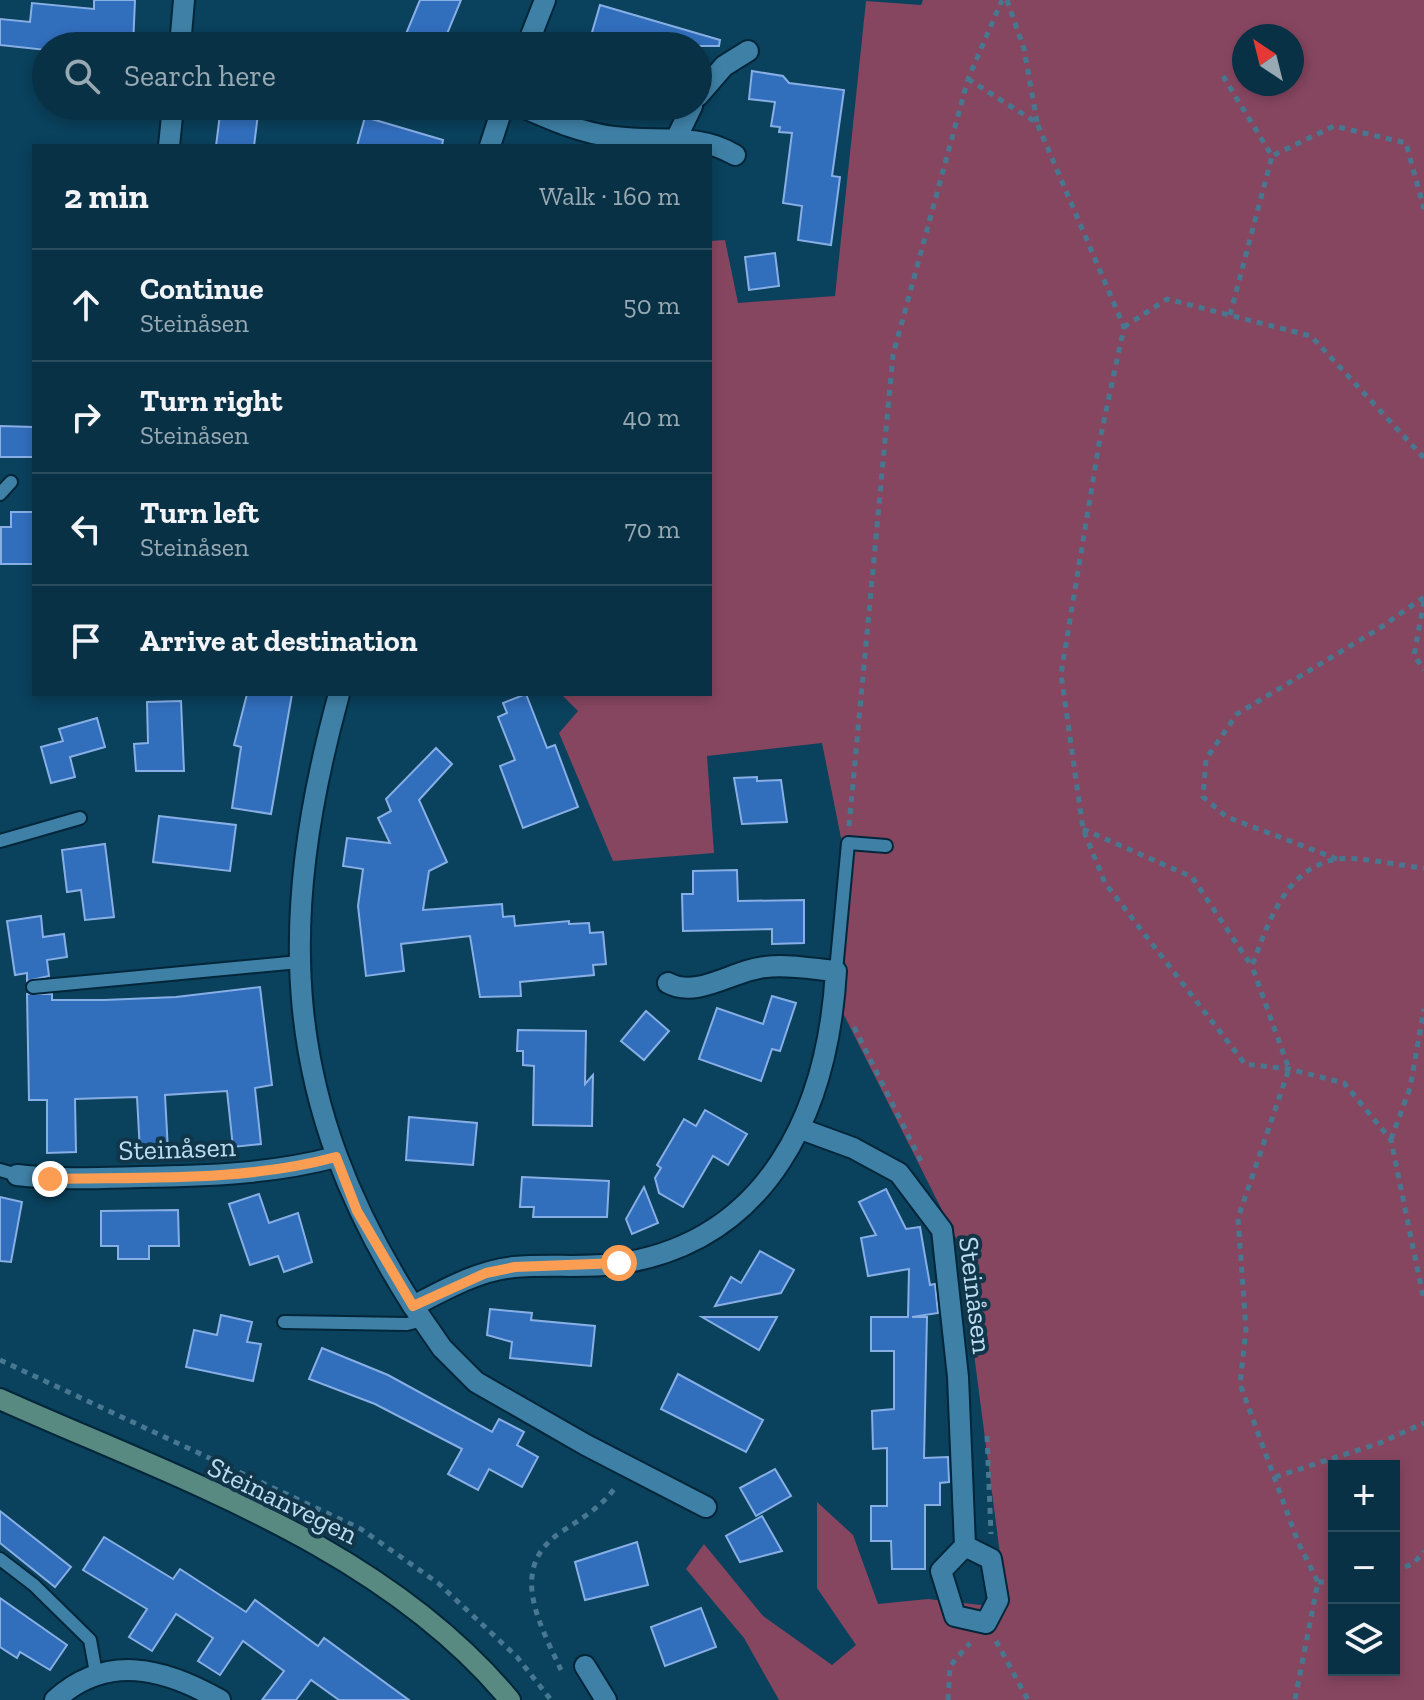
<!DOCTYPE html>
<meta charset="utf-8">
<style>
body{margin:0;font-family:"Zilla Slab",serif;background:#11394c;color:#f1f3f6}
.controls{position:absolute;right:24px;bottom:24px;display:grid;overflow:hidden;border-radius:0px;box-shadow:0 4px 12px #0003}
.controls button{width:72px;height:72px;display:grid;place-items:center;padding:0;border:0;border-bottom:2px solid #294c5e;background:#083145;color:#f1f3f6;font:40px sans-serif}
.compass{position:absolute;left:1232px;top:24px;width:72px;height:72px;border-radius:50%;background:#083145;box-shadow:0 4px 12px #0003;rotate:325deg}
.stop{position:absolute;width:24px;height:24px;margin:-18px;border:6px solid #fc9d54;border-radius:50%;background:#fff}
.stop.end{background:#fc9d54;border-color:#fff;box-shadow:0 2px 8px #0008}
.list{margin:0;padding:0;list-style:none}
h2{display:flex;justify-content:space-between;align-items:center;height:104px;margin:0;padding:0 32px;font-size:34px}
h2 small{font-size:26px;font-weight:400;color:#98a9b3}
.list li{display:grid;grid-template-columns:52px 1fr auto;gap:24px;align-items:center;box-sizing:border-box;height:112px;padding:0 32px;border-top:2px solid #294c5e}
.list b{display:block;font-size:30px;white-space:nowrap}
.list p{margin:0;font-size:26px;white-space:nowrap;color:#98a9b3}
.list em{font-size:26px;font-style:normal;color:#98a9b3}
.icon{flex:none;width:44px;height:44px;fill:none;stroke:currentColor;stroke-width:2;stroke-linecap:round;stroke-linejoin:round}
.map{position:relative;flex:none;width:1424px;height:1700px;overflow:hidden}
.search{position:absolute;background:#083145;box-shadow:0 4px 12px #0003;left:32px;top:32px;width:680px;height:88px;display:flex;align-items:center;gap:20px;box-sizing:border-box;padding:0 28px;border-radius:44px;color:#98a9b3;font-size:30px}
.panel{position:absolute;background:#083145;box-shadow:0 4px 12px #0003;left:32px;top:144px;width:680px;height:552px;border-radius:0px}
.map>svg:first-child{display:block}
.green{fill:#874660;fill-rule:evenodd}
.building{fill:#316ebc;stroke:#88afe5;stroke-width:2}
.lines{fill:none;stroke-linecap:round;stroke-linejoin:round}
.service-casing{stroke:#022639;stroke-width:16}
.minor-casing{stroke:#022639;stroke-width:24}
.secondary-casing{stroke:#022639;stroke-width:24}
.path{stroke:#487790;stroke-width:5;stroke-dasharray:6 6;stroke-linecap:butt}
.service{stroke:#3f81a6;stroke-width:12}
.minor{stroke:#3f81a6;stroke-width:20}
.secondary{stroke:#588a81;stroke-width:20}
.route{stroke:#fc9d54;stroke-width:10}
.labels{text-anchor:middle;stroke-width:8;stroke-linejoin:round;paint-order:stroke}
.street-label{font-size:28px;fill:#bcdcf0;stroke:#123649}
</style>
<div class="map">
<svg width="1424" height="1700" viewBox="0 0 1424 1700">
<rect width="100%" height="100%" fill="#0a415c"/>
<path class="green" d="M923,0H1424V1700H779L744,1638L686,1569L704,1544L763,1616L832,1665L856,1645L817,1588V1502L853,1535L878,1604L928,1599L1007,1608L960,1246L834,995L846,863L822,743L707,756L714,853L613,861L559,733L578,711L561,694H710V241L725,240L738,303L835,296L866,1L921,5ZM1244,36H1292V84H1244ZM1334,1466H1394V1670H1334Z"/>
<g class="building">
<path d="M94,0H135L133,46H46V50L0,45V19L30,22L32,3L94,9Z"/>
<path d="M420,0H461L442,46H401Z"/>
<path d="M600,5L720,40L719,46H588Z"/>
<path d="M752,71L783,76L789,83L844,90L832,176L840,177L831,245L798,240L802,206L783,203L792,133L779,132L780,127L771,126L775,102L749,99Z"/>
<path d="M221,106H259L254,146H216Z"/>
<path d="M365,117L443,140L442,146H357Z"/>
<path d="M775,253L779,286L749,290L745,257Z"/>
<path d="M0,426L34,427V457H0Z"/>
<path d="M11,512H34V564H1V527H11Z"/>
<path d="M247,694H292L271,814L232,808L241,747L234,745Z"/>
<path d="M526,694L547,748L555,745L578,807L523,828L500,766L515,760L498,717L507,713L503,703Z"/>
<path d="M181,701L184,771H136L134,744L148,743L147,702Z"/>
<path d="M97,718L105,747L70,757L75,777L51,783L41,747L63,741L59,729Z"/>
<path d="M436,748L452,764L419,800L447,862L429,871L423,910L502,904L503,917L514,916L515,926L569,921V924L589,923L590,933L603,932L606,964L593,965L594,975L520,982L521,996L480,997L470,936L401,944L404,971L366,976L358,906L363,869L343,866L347,838L390,843L378,818L391,811L386,799Z"/>
<path d="M757,777V781L781,780L787,822L742,824L734,778Z"/>
<path d="M159,816L236,825L230,871L153,862Z"/>
<path d="M105,844L114,917L85,920L81,890L67,892L62,850Z"/>
<path d="M737,870L738,901L804,900V943L772,944V929L683,931L682,894H693V871Z"/>
<path d="M41,916L43,937L64,934L67,957L47,960L49,976L27,981V973L15,975L7,921Z"/>
<path d="M260,987L272,1085L255,1088L261,1144L233,1147L227,1091L165,1095L168,1151L140,1152L137,1097L75,1099L76,1152L47,1153V1100H29L27,994H52V1000H104L176,997Z"/>
<path d="M772,996L796,1003L780,1051L772,1049L761,1081L699,1059L717,1008L763,1024Z"/>
<path d="M646,1011L669,1031L644,1060L621,1041Z"/>
<path d="M518,1030L586,1031L585,1084L593,1075L592,1126L533,1125L534,1066L523,1065V1051H517Z"/>
<path d="M705,1110L747,1134L728,1165L713,1156L683,1207L659,1193L655,1178L661,1168L657,1165L684,1119L696,1126Z"/>
<path d="M409,1117L477,1123L473,1165L406,1160Z"/>
<path d="M522,1177L609,1181L607,1217H533L534,1207H520Z"/>
<path d="M644,1187L658,1223L632,1234L626,1219Z"/>
<path d="M886,1189L906,1229L920,1227L930,1285L935,1284L938,1313L912,1317H927L924,1458L948,1457L949,1482L940,1483V1505H925V1569H892L891,1541H871V1506H887V1448L873,1449L872,1411L894,1409V1351H871V1317H908L909,1269L868,1276L861,1238L876,1235L859,1202Z"/>
<path d="M259,1194L269,1223L298,1213L312,1262L284,1272L278,1256L250,1265L229,1204Z"/>
<path d="M0,1197L22,1202L11,1262L0,1261Z"/>
<path d="M178,1210L179,1246H149V1259H118V1246H101V1211Z"/>
<path d="M760,1251L794,1270L781,1293L715,1306L731,1277L741,1283Z"/>
<path d="M490,1309L532,1313L531,1320L595,1326L591,1366L510,1358L512,1342L487,1335Z"/>
<path d="M221,1315L252,1322L247,1342L261,1344L253,1381L186,1367L194,1330L217,1335Z"/>
<path d="M702,1317H777L759,1350Z"/>
<path d="M322,1348L388,1375L492,1432L499,1419L524,1432L517,1445L538,1457L522,1487L489,1469L478,1490L448,1474L462,1449L375,1404L309,1379Z"/>
<path d="M678,1374L763,1420L746,1452L661,1409Z"/>
<path d="M775,1469L791,1496L756,1516L740,1488Z"/>
<path d="M0,1511L71,1567L55,1587L0,1543Z"/>
<path d="M762,1516L782,1551L740,1562L726,1536Z"/>
<path d="M104,1537L173,1579L180,1569L246,1612L255,1600L318,1646L324,1638L409,1700H339L311,1680L296,1700H262L284,1671L243,1641L220,1675L198,1661L213,1638L176,1614L152,1651L129,1637L147,1609L83,1570Z"/>
<path d="M637,1542L648,1585L585,1600L575,1562Z"/>
<path d="M0,1598L67,1645L50,1670L20,1652L17,1658L0,1647Z"/>
<path d="M701,1608L716,1647L665,1666L651,1627Z"/>
</g>
<g class="lines">
<defs>
<g id="service">
<path d="M0,494L11,482"/>
<path d="M0,841L80,818"/>
<path d="M836,971L848,843L886,846"/>
<path d="M33,987L299,962"/>
<path d="M0,1170L17,1175"/>
<path d="M284,1322L407,1324L423,1320"/>
<path d="M0,1559L34,1585L90,1640L96,1673"/>
</g>
<g id="minor">
<path d="M180,46L184,0"/>
<path d="M527,46L545,0"/>
<path d="M698,96L724,66L748,51"/>
<path d="M520,106C550,119 580,133 614,137C656,143 696,132 735,155"/>
<path d="M677,137L692,106"/>
<path d="M169,146L173,106"/>
<path d="M490,146L503,106"/>
<path d="M339,694C276,924 281,1100 413,1306C446,1289 477,1271 514,1267C548,1264 583,1268 617,1264C770,1242 828,1109 836,971C813,969 789,964 765,967C733,970 698,999 668,983"/>
<path d="M801,1129L853,1148L899,1173L942,1230L958,1377L965,1546L941,1571L955,1616L986,1623L998,1600L991,1559L965,1546"/>
<path d="M17,1175C58,1180 99,1178 140,1177C207,1176 271,1174 336,1157"/>
<path d="M413,1306L442,1348L476,1382L586,1445L706,1507"/>
<path d="M585,1666L606,1700"/>
<path d="M55,1700C107,1653 164,1668 220,1700"/>
</g>
<path id="secondary" d="M0,1399C176,1478 384,1547 510,1700"/>
</defs>
<use href="#service" class="service-casing"/>
<use href="#minor" class="minor-casing"/>
<use href="#secondary" class="secondary-casing"/>
<g class="path">
<path d="M1007,0L1024,49L1037,122"/>
<path d="M1223,76L1272,156L1334,126L1406,143L1424,209"/>
<path d="M968,79L1037,123L1124,327L1099,444L1061,674L1083,829L1105,883L1245,1064L1289,1069L1344,1083L1391,1140L1424,1301"/>
<path d="M1230,315L1272,156"/>
<path d="M1124,327L1167,299L1311,336L1424,458"/>
<path d="M1424,601L1414,655L1424,670"/>
<path d="M849,826L893,355L968,79L1002,0"/>
<path d="M1083,829L1192,877L1251,965"/>
<path d="M1337,859L1227,817L1203,797L1206,759L1237,714L1380,628L1424,597"/>
<path d="M854,1027L921,1161"/>
<path d="M1391,1139L1410,1088L1424,1009"/>
<path d="M0,1360L361,1529L438,1583L517,1657L551,1700"/>
<path d="M987,1436L991,1534"/>
<path d="M1275,1477L1380,1443L1424,1423"/>
<path d="M1394,1572L1414,1563L1424,1551"/>
<path d="M1318,1582H1334"/>
<path d="M996,1641L1028,1700"/>
<path d="M561,1670C540,1624 507,1568 561,1532C582,1518 602,1507 617,1485"/>
<path d="M1295,1699L1318,1582L1298,1542L1240,1384L1246,1329L1238,1218L1289,1069L1252,966C1268,924 1285,868 1337,859C1359,856 1400,866 1424,868"/>
<path d="M948,1700L950,1666L970,1643"/>
</g>
<use href="#service" class="service"/>
<use href="#minor" class="minor"/>
<use href="#secondary" class="secondary"/>
</g>
<g class="lines">
<path class="route" d="M50,1179C146,1177 243,1182 336,1157L357,1211L413,1306L486,1273L515,1267L619,1263"/>
</g>
<g class="labels">
<g class="street-label">
<text transform="translate(177 1148) rotate(-2)" y="10">Steinåsen</text>
<text transform="translate(976 1295) rotate(83)" y="10">Steinåsen</text>
<text transform="translate(283 1500) rotate(26)" y="10">Steinanvegen</text>
</g>
</g>
</svg>
<div class="controls">
<button>+</button>
<button>−</button>
<button><svg class="icon" aria-label="layers" viewBox="0 0 24 24"><path d="M12 4l9 5-9 5-9-5zM3 14l9 5 9-5"/></svg></button>
</div>
<svg class="compass" viewBox="-18 -18 36 36"><path d="M0-13l5 13h-10z" fill="#e53935"/><path d="M0 13l5-13h-10z" fill="#98a9b3"/></svg>
<div class="stop" style="left:619px;top:1263px"></div>
<div class="stop end" style="left:50px;top:1179px"></div>
<div class="search"><svg class="icon" aria-label="search" viewBox="0 0 24 24"><circle cx="10" cy="10" r="6"/><path d="M15 15l6 6"/></svg>Search here</div>
<section class="panel">
<h2>2 min<small>Walk · 160 m</small></h2>
<ul class="list">
<li><svg class="icon" aria-label="ahead" viewBox="0 0 24 24"><path d="M12 20V5M6 11l6-6 6 6"/></svg><div><b>Continue</b><p>Steinåsen</p></div><em>50 m</em></li>
<li><svg class="icon" aria-label="right" viewBox="0 0 24 24"><path d="M7 20v-9h11M14 6l5 5-5 5"/></svg><div><b>Turn right</b><p>Steinåsen</p></div><em>40 m</em></li>
<li><svg class="icon" aria-label="left" viewBox="0 0 24 24"><path d="M17 20v-9H6M10 6l-5 5 5 5"/></svg><div><b>Turn left</b><p>Steinåsen</p></div><em>70 m</em></li>
<li><svg class="icon" aria-label="arrive" viewBox="0 0 24 24"><path d="M6 21V4h12l-3 4 3 4H6"/></svg><div><b>Arrive at destination</b></div></li>
</ul>
</section>
</div>
